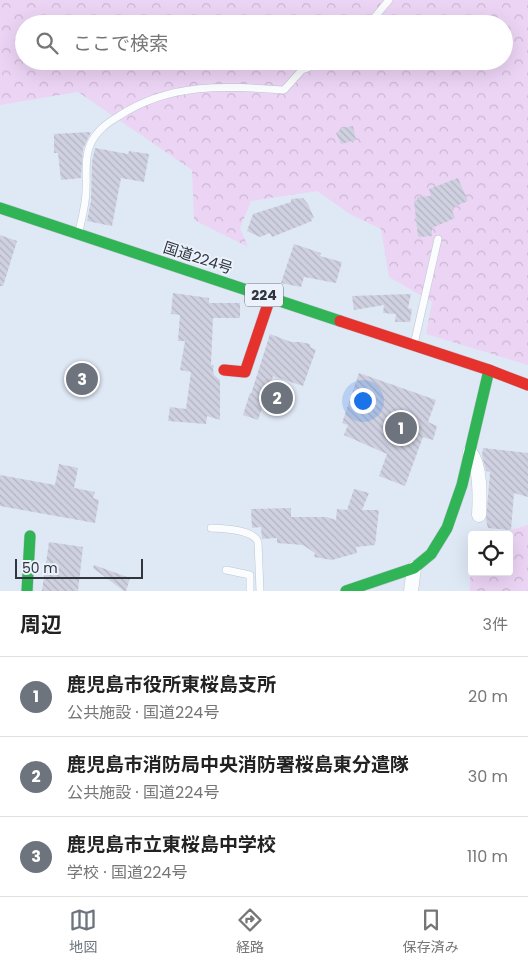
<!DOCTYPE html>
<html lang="ja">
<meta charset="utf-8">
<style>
body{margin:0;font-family:Poppins,"Noto Sans JP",sans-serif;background:#f2f2f2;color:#222}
.controls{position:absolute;right:15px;bottom:15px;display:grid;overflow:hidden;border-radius:5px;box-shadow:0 5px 20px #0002}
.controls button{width:45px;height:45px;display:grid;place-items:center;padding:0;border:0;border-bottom:1px solid #e0e0e0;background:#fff;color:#222;font:25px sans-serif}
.scale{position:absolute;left:15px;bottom:12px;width:128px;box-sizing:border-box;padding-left:5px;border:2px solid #30353e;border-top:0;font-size:14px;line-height:18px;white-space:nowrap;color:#30353e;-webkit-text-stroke:4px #ecf2fc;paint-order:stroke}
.you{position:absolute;left:362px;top:400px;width:18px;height:18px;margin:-12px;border:4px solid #fff;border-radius:50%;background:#1a73e8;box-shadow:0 0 0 8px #1a73e833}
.badge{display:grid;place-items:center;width:32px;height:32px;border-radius:50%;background:#6d747e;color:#fff;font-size:16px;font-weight:700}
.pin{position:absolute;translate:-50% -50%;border:2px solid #fff;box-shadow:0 1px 5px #0006}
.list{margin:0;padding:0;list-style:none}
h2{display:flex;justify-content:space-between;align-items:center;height:65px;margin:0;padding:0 20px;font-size:21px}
h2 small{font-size:16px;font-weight:400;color:#767676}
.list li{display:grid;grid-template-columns:32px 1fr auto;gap:15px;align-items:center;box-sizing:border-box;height:80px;padding:0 20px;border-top:1px solid #e0e0e0}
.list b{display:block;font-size:19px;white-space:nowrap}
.list p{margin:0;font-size:16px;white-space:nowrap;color:#767676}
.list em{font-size:16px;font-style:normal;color:#767676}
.icon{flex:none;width:28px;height:28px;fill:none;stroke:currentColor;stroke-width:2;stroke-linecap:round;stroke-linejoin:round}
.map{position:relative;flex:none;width:528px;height:591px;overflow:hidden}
.search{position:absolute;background:#fff;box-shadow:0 5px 20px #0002;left:15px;right:15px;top:15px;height:55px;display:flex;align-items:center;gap:12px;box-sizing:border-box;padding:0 18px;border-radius:28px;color:#767676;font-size:19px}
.sheet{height:305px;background:#fff}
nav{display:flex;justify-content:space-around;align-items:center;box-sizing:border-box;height:70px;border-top:1px solid #e0e0e0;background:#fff;font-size:14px;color:#767676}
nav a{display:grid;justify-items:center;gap:2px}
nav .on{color:#6d747e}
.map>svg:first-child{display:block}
.forest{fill:url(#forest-crowns);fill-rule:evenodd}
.building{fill:url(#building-back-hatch)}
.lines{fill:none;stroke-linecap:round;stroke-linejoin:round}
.lane-casing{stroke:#bfc6d0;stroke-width:8}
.street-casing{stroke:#bfc6d0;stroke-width:15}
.fast-casing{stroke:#bfc6d0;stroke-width:12}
.jam-casing{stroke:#bfc6d0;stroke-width:12}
.lane{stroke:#fafcfe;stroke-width:7}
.street{stroke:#fafcfe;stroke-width:14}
.fast{stroke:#30b455;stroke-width:11}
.jam{stroke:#e5322d;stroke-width:11}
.labels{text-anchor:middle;stroke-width:4;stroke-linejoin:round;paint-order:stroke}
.shield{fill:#ecf2fc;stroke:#686e77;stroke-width:1}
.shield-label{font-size:14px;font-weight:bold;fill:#30353e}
.street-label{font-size:15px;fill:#30353e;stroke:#ecf2fc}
</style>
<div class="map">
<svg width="528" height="591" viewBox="0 0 528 591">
<defs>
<pattern id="forest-crowns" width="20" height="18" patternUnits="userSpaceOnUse" patternTransform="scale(1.25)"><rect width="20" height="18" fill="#ecd4f5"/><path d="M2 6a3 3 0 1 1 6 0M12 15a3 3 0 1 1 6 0" fill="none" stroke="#cbb7d3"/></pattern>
<pattern id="building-back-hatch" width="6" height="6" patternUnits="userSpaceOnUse" patternTransform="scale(1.25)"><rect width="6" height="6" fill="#cfd1e1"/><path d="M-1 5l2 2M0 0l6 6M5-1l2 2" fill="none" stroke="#b2b4c2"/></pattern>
</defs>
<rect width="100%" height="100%" fill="#dfe8f5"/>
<g class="forest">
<path d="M0,0H528V365L426,334L432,302L389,277L381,229L350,214L317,191L251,201L240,228L248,247L194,220L192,170L78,92L0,105ZM24,24H504V61H24Z"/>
<path d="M528,525V591H470V575L473,572H509V535H506L511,530Z"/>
</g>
<g class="building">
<path d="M353,126L356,140L341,144L336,133L342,128Z"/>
<path d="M91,132L83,149L81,178L61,180L58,153H54V134Z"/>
<path d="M95,148L128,154L129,151L149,154L144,182L121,178L112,226L87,221L91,201L92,162Z"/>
<path d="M458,178L468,201L451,208L455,218L432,228V236L418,237L414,201L417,200V197L431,196L429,189Z"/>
<path d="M303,198L308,204L314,218L311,219L312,221L272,237L270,233L260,237L247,231L253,214L291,202V199Z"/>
<path d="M0,235L17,241L3,286H0Z"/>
<path d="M294,244L321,253L320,256L342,262L336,283L304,277L301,287L281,283Z"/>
<path d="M173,293L209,298V303H240V318H213L211,365H214L213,369L214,375L220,380V420L207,416L206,424L168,421L170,407L186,409L191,372L180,370L185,341H178L180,315L171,314Z"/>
<path d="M411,294L408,308L412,309L410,322H395L396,314L383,313L384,305L354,310L352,296Z"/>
<path d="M270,334L291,342H300L310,344V347L316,350L303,386L273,376L258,420L243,415L250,393L251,394Z"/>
<path d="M359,373L436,400L428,422L437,426L433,440L423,437L405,486L379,476L387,454L344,435L348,425L342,423Z"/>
<path d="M483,448L528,453V497L514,493L511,530L488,528L486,520L490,472L486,471L482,456Z"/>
<path d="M59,464L78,468L74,488L95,492L93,498L99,500L95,523L0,506V475L55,485Z"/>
<path d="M354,489L369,493L362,510H379L375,545L356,547L357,553L332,560L314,557L315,553L303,545L277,543V538L262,539L261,527L252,528L251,509L291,508V517H326L336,520L337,509L347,510Z"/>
<path d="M49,542L83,547L78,591H42Z"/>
<path d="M94,565L130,578L126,591H124L93,568Z"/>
</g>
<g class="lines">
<defs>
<g id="lane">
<path d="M369,24L389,0"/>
<path d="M79,231C82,218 86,203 86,190C87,175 84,159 90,145C96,131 107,123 119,116C171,82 226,86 284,90L302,70L326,61"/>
<path d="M415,340L438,239"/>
<path d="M211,528C223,529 253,529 258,542L260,591"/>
<path d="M226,570L250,575V591"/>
</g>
<g id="street">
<path d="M470,452C481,466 480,497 479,515"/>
<path d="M411,591L414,568"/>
</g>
<g id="fast">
<path d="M0,208L340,321"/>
<path d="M27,591L30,536"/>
<path d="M346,591L414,568L431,554L447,528L462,485L489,370"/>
</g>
<g id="jam">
<path d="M340,321L489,370L528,385"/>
<path d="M224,370L245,372L270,298"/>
</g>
</defs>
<use href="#lane" class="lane-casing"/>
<use href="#street" class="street-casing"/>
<use href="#fast" class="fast-casing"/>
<use href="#jam" class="jam-casing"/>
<use href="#lane" class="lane"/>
<use href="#street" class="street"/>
<use href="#fast" class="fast"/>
<use href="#jam" class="jam"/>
</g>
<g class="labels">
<rect class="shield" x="245" y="283.5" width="38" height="23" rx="4"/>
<g class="shield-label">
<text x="264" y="300">224</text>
</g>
<g class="street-label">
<text transform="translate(198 258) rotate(18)" y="5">国道224号</text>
</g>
</g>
</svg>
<div class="controls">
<button><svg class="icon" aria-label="locate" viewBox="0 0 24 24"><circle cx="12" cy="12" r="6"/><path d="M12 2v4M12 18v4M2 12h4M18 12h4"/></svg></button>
</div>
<div class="scale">50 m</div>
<div class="you"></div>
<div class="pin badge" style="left:401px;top:428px">1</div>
<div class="pin badge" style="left:277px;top:398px">2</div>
<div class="pin badge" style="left:82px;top:379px">3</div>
<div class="search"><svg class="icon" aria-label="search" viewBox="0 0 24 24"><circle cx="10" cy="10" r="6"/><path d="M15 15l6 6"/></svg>ここで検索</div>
</div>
<section class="sheet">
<h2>周辺<small>3件</small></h2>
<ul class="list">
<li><span class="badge">1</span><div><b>鹿児島市役所東桜島支所</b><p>公共施設 · 国道224号</p></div><em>20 m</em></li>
<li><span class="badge">2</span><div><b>鹿児島市消防局中央消防署桜島東分遣隊</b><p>公共施設 · 国道224号</p></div><em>30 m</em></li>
<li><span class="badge">3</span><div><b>鹿児島市立東桜島中学校</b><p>学校 · 国道224号</p></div><em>110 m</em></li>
</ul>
</section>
<nav>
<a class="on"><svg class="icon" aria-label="map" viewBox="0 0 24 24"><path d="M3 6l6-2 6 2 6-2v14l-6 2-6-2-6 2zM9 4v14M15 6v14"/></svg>地図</a>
<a><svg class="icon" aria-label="directions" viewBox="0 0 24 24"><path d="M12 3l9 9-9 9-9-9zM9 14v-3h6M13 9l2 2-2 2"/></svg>経路</a>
<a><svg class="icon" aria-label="saved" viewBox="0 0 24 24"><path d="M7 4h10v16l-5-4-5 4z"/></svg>保存済み</a>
</nav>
